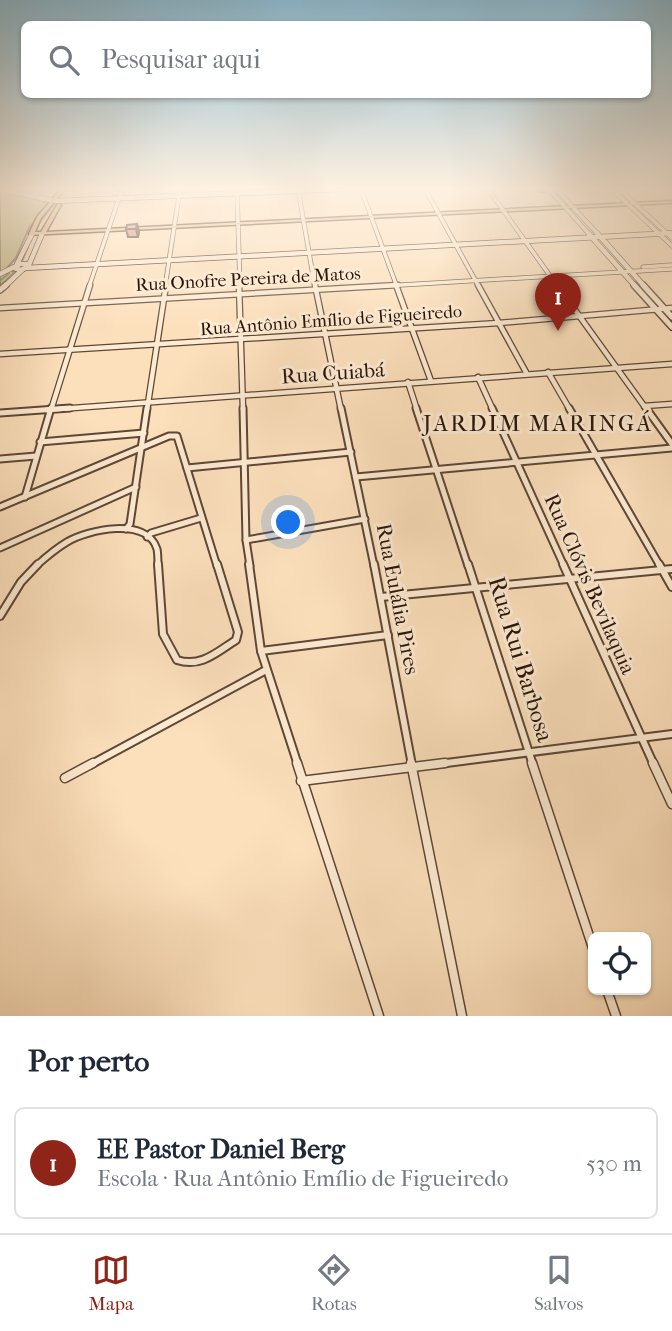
<!DOCTYPE html>
<html lang="pt">
<meta charset="utf-8">
<style>
body{margin:0;font-family:"IM FELL French Canon",serif;background:#f2f2f3;color:#1f2937}
.controls{position:absolute;right:21px;bottom:21px;display:grid;overflow:hidden;border-radius:10px;box-shadow:0 2px 5px #0004}
.controls button{width:63px;height:63px;display:grid;place-items:center;padding:0;border:0;border-bottom:2px solid #e0e1e3;background:#fff;color:#1f2937;font:35px sans-serif}
.you{position:absolute;left:289px;top:523px;width:24px;height:24px;margin:-18px;border:5px solid #fff;border-radius:50%;background:#1a73e8;box-shadow:0 0 0 10px #1a73e833}
.badge{display:grid;place-items:center;width:46px;height:46px;border-radius:50%;background:#8f2418;color:#fff;font-size:23px;font-weight:700}
.pin{position:absolute;translate:-50% -58px;filter:drop-shadow(0 2px 4px #0008)}
.pin::after{content:'';position:absolute;top:37px;width:24px;height:21px;background:inherit;clip-path:polygon(0 0,100% 0,50% 100%)}
.list{margin:0;padding:0;list-style:none}
h2{display:flex;justify-content:space-between;align-items:center;height:91px;margin:0;padding:0 28px;font-size:30px}
h2 small{font-size:23px;font-weight:400;color:#747a83}
.list li{display:grid;grid-template-columns:46px 1fr auto;gap:21px;align-items:center;box-sizing:border-box;height:112px;margin:0 14px 14px;padding:0 14px;border:2px solid #e0e1e3;border-radius:10px}
.list b{display:block;font-size:26px;white-space:nowrap}
.list p{margin:0;font-size:23px;white-space:nowrap;color:#747a83}
.list em{font-size:23px;font-style:normal;color:#747a83}
.icon{flex:none;width:38px;height:38px;fill:none;stroke:currentColor;stroke-width:2;stroke-linecap:round;stroke-linejoin:round}
.map{position:relative;flex:none;width:672px;height:1016px;overflow:hidden}
.search{position:absolute;background:#fff;box-shadow:0 2px 5px #0004;left:21px;right:21px;top:21px;height:77px;display:flex;align-items:center;gap:18px;box-sizing:border-box;padding:0 24px;border-radius:10px;color:#747a83;font-size:26px}
.sheet{height:217px;background:#fff}
nav{display:flex;justify-content:space-around;align-items:center;box-sizing:border-box;height:98px;border-top:2px solid #e0e1e3;background:#fff;font-size:19px;color:#747a83}
nav a{display:grid;justify-items:center;gap:4px}
nav .on{color:#8f2418}
.map>svg:first-child{display:block}
.green{fill:#c4c18d;stroke:#776a4a;stroke-width:2}
.lines{fill:none;stroke-linecap:round;stroke-linejoin:round}
.stream{stroke:#717a69;stroke-width:2}
.minor-far4-casing{stroke:#5e4735;stroke-width:5}
.minor-far3-casing{stroke:#5e4735;stroke-width:7}
.minor-far2-casing{stroke:#5e4735;stroke-width:9}
.minor-far1-casing{stroke:#5e4735;stroke-width:10}
.minor-casing{stroke:#5e4735;stroke-width:11}
.tertiary-far1-casing{stroke:#5e4735;stroke-width:6}
.tertiary-casing{stroke:#5e4735;stroke-width:8}
.secondary-casing{stroke:#2a1408;stroke-width:6}
.primary-casing{stroke:#2a1408;stroke-width:3}
.minor-far4{stroke:#fdebd3;stroke-width:3.5}
.minor-far3{stroke:#fdebd3;stroke-width:4.5}
.minor-far2{stroke:#fdebd3;stroke-width:5}
.minor-far1{stroke:#fdebd3;stroke-width:6}
.minor{stroke:#fdebd3;stroke-width:8}
.tertiary-far1{stroke:#fdebd3;stroke-width:4.5}
.tertiary{stroke:#fdebd3;stroke-width:5}
.secondary{stroke:#fdebd3;stroke-width:4.5}
.primary{fill:#eec07e;fill-rule:evenodd}
.wall{fill:#c57e78;stroke:#2a1408;stroke-width:2}
.shaded-wall{fill:#a06762;stroke:#2a1408;stroke-width:2}
.building{fill:#e5938c;stroke:#2a1408;stroke-width:2}
.labels{text-anchor:middle;stroke-width:6;stroke-linejoin:round;paint-order:stroke}
.far-street-label{font-size:18px;fill:#2a1408;stroke:#fdebd3}
.street-label{font-size:21px;fill:#2a1408;stroke:#fdebd3}
.neighbourhood-label{font-size:23px;letter-spacing:2px;fill:#2a1408;stroke:#fdebd3}
.near-street-label{font-size:24px;fill:#2a1408;stroke:#fdebd3}
</style>
<div class="map">
<svg width="672" height="1016" viewBox="0 0 672 1016">
<rect width="100%" height="100%" fill="#fce0bc"/>
<filter id="stains"><feTurbulence type="fractalNoise" baseFrequency=".00286" numOctaves="4"/><feColorMatrix values="0 0 0 0 .2 0 0 0 0 .09 0 0 0 0 .02 0 0 0 .5 -.17"/></filter>
<radialGradient id="worn" r=".72"><stop offset=".6" stop-color="#630" stop-opacity="0"/><stop offset="1" stop-color="#630" stop-opacity=".3"/></radialGradient>
<path class="green" d="M0,191L51,202L29,228L16,258L6,269L15,272L0,286Z"/>
<g class="lines">
<g class="stream">
<path d="M38,224L55,203"/>
<path d="M22,261L28,247"/>
<path d="M0,281L9,273"/>
</g>
<defs>
<g id="minor-far4">
<path d="M237,189L240,287"/>
<path d="M298,189L315,287"/>
<path d="M361,189L397,287"/>
<path d="M425,189L479,287"/>
<path d="M488,189L558,287"/>
<path d="M549,189L589,234"/>
<path d="M556,189L597,233"/>
<path d="M612,189L672,246"/>
<path d="M619,189L672,238"/>
<path d="M33,196L39,189"/>
<path d="M643,267L672,265"/>
<path d="M89,287L122,189"/>
<path d="M165,287L180,189"/>
<path d="M368,287L672,269"/>
</g>
<g id="minor-far3">
<path d="M239,285L243,410"/>
<path d="M315,285L341,410"/>
<path d="M396,285L431,381"/>
<path d="M478,285L527,374"/>
<path d="M557,285L647,410"/>
<path d="M0,308L398,285"/>
<path d="M0,354L499,323L672,308"/>
<path d="M548,372L570,410"/>
<path d="M478,377L493,410"/>
<path d="M408,382L417,410"/>
<path d="M644,406L672,404"/>
<path d="M46,410L672,364"/>
<path d="M51,410L90,285"/>
<path d="M147,410L166,285"/>
</g>
<g id="minor-far2">
<path d="M243,408L246,540L250,566"/>
<path d="M341,408L374,566"/>
<path d="M416,408L468,566"/>
<path d="M492,408L564,566"/>
<path d="M569,408L660,566"/>
<path d="M646,408L672,444"/>
<path d="M0,413L70,408"/>
<path d="M40,442L144,433"/>
<path d="M0,459L36,456"/>
<path d="M187,468L351,452"/>
<path d="M356,477L672,448"/>
<path d="M25,497L51,408"/>
<path d="M0,507L169,436H177L217,566"/>
<path d="M126,529L130,524L147,408"/>
<path d="M147,537L151,533L201,518"/>
<path d="M246,540L365,519"/>
<path d="M0,548L136,487"/>
<path d="M36,566C46,557 55,549 67,542C87,530 147,516 157,549C158,554 158,561 158,566"/>
</g>
<g id="minor-far1">
<path d="M158,564L163,634L177,660C201,668 217,652 236,640L238,632L217,564"/>
<path d="M249,564L261,651L298,765"/>
<path d="M374,564L412,765"/>
<path d="M468,564L533,765"/>
<path d="M563,564L654,765"/>
<path d="M659,564L672,587"/>
<path d="M381,597L672,569"/>
<path d="M0,616L21,582L38,564"/>
<path d="M261,651L388,635"/>
<path d="M90,765L266,670"/>
<path d="M431,765L672,734"/>
</g>
<g id="minor">
<path d="M297,763L379,1016"/>
<path d="M411,763L462,1016"/>
<path d="M532,763L593,948"/>
<path d="M653,763L672,804"/>
<path d="M65,778L93,763"/>
<path d="M301,781L445,763"/>
<path d="M607,990L616,1016"/>
</g>
<g id="tertiary-far1">
<path d="M0,189L55,201"/>
<path d="M597,233L645,287"/>
<path d="M589,234L636,287"/>
<path d="M0,274L14,267"/>
<path d="M4,287L23,269"/>
</g>
<g id="tertiary">
<path d="M634,285L672,327"/>
<path d="M643,285L672,317"/>
<path d="M0,290L6,285"/>
</g>
<g id="secondary">
<path d="M55,201L341,189"/>
<path d="M28,264H20L14,268L21,270L28,267L42,234"/>
<path d="M16,266L32,234"/>
<path d="M26,268L672,233"/>
</g>
<path id="primary" d="M61,189H65L41,218L35,232H41L57,205L59,204L61,205L46,232L672,201V203L30,235L29,234L37,217Z"/>
</defs>
<use href="#minor-far4" class="minor-far4-casing"/>
<use href="#minor-far3" class="minor-far3-casing"/>
<use href="#minor-far2" class="minor-far2-casing"/>
<use href="#minor-far1" class="minor-far1-casing"/>
<use href="#minor" class="minor-casing"/>
<use href="#tertiary-far1" class="tertiary-far1-casing"/>
<use href="#tertiary" class="tertiary-casing"/>
<use href="#secondary" class="secondary-casing"/>
<use href="#primary" class="primary-casing"/>
<use href="#minor-far4" class="minor-far4"/>
<use href="#minor-far3" class="minor-far3"/>
<use href="#minor-far2" class="minor-far2"/>
<use href="#minor-far1" class="minor-far1"/>
<use href="#minor" class="minor"/>
<use href="#tertiary-far1" class="tertiary-far1"/>
<use href="#tertiary" class="tertiary"/>
<use href="#secondary" class="secondary"/>
<use href="#primary" class="primary"/>
</g>
<g class="wall">
<path d="M537,189H546L545,192H540Z"/>
<path d="M137,224L139,232L138,237H128L126,229Z"/>
</g>
<path class="shaded-wall" d="M137,224L139,232L138,237L136,229Z"/>
<path class="building" d="M137,224L136,229H126L127,225Z"/>
<linearGradient id="sky" x2="0" y2="1"><stop stop-color="#8bb8cf"/><stop offset="0.57" stop-color="#fef1e1"/><stop offset="1" stop-color="#fef1e1" stop-opacity="0"/></linearGradient>
<rect width="672" height="331" fill="url(#sky)"/>
<g class="labels">
<g class="far-street-label">
<text transform="translate(248 279) rotate(-3)" y="6">Rua Onofre Pereira de Matos</text>
<text transform="translate(331 320) rotate(-4)" y="6">Rua Antônio Emílio de Figueiredo</text>
</g>
<g class="street-label">
<text transform="translate(333 373) rotate(-4)" y="7">Rua Cuiabá</text>
<text transform="translate(590 584) rotate(66)" y="7">Rua Clóvis Bevilaquia</text>
<text transform="translate(398 599) rotate(79)" y="7">Rua Eulália Pires</text>
</g>
<g class="neighbourhood-label">
<text x="538" y="431">JARDIM MARINGÁ</text>
</g>
<g class="near-street-label">
<text transform="translate(521 659) rotate(73)" y="8">Rua Rui Barbosa</text>
</g>
</g>
<rect width="100%" height="100%" filter="url(#stains)"/>
<rect width="100%" height="100%" fill="url(#worn)"/>
</svg>
<div class="controls">
<button><svg class="icon" aria-label="locate" viewBox="0 0 24 24"><circle cx="12" cy="12" r="6"/><path d="M12 2v4M12 18v4M2 12h4M18 12h4"/></svg></button>
</div>
<div class="you"></div>
<div class="pin badge" style="left:558px;top:331px">1</div>
<div class="search"><svg class="icon" aria-label="search" viewBox="0 0 24 24"><circle cx="10" cy="10" r="6"/><path d="M15 15l6 6"/></svg>Pesquisar aqui</div>
</div>
<section class="sheet">
<h2>Por perto<small></small></h2>
<ul class="list">
<li><span class="badge">1</span><div><b>EE Pastor Daniel Berg</b><p>Escola · Rua Antônio Emílio de Figueiredo</p></div><em>530 m</em></li>
</ul>
</section>
<nav>
<a class="on"><svg class="icon" aria-label="map" viewBox="0 0 24 24"><path d="M3 6l6-2 6 2 6-2v14l-6 2-6-2-6 2zM9 4v14M15 6v14"/></svg>Mapa</a>
<a><svg class="icon" aria-label="directions" viewBox="0 0 24 24"><path d="M12 3l9 9-9 9-9-9zM9 14v-3h6M13 9l2 2-2 2"/></svg>Rotas</a>
<a><svg class="icon" aria-label="saved" viewBox="0 0 24 24"><path d="M7 4h10v16l-5-4-5 4z"/></svg>Salvos</a>
</nav>
